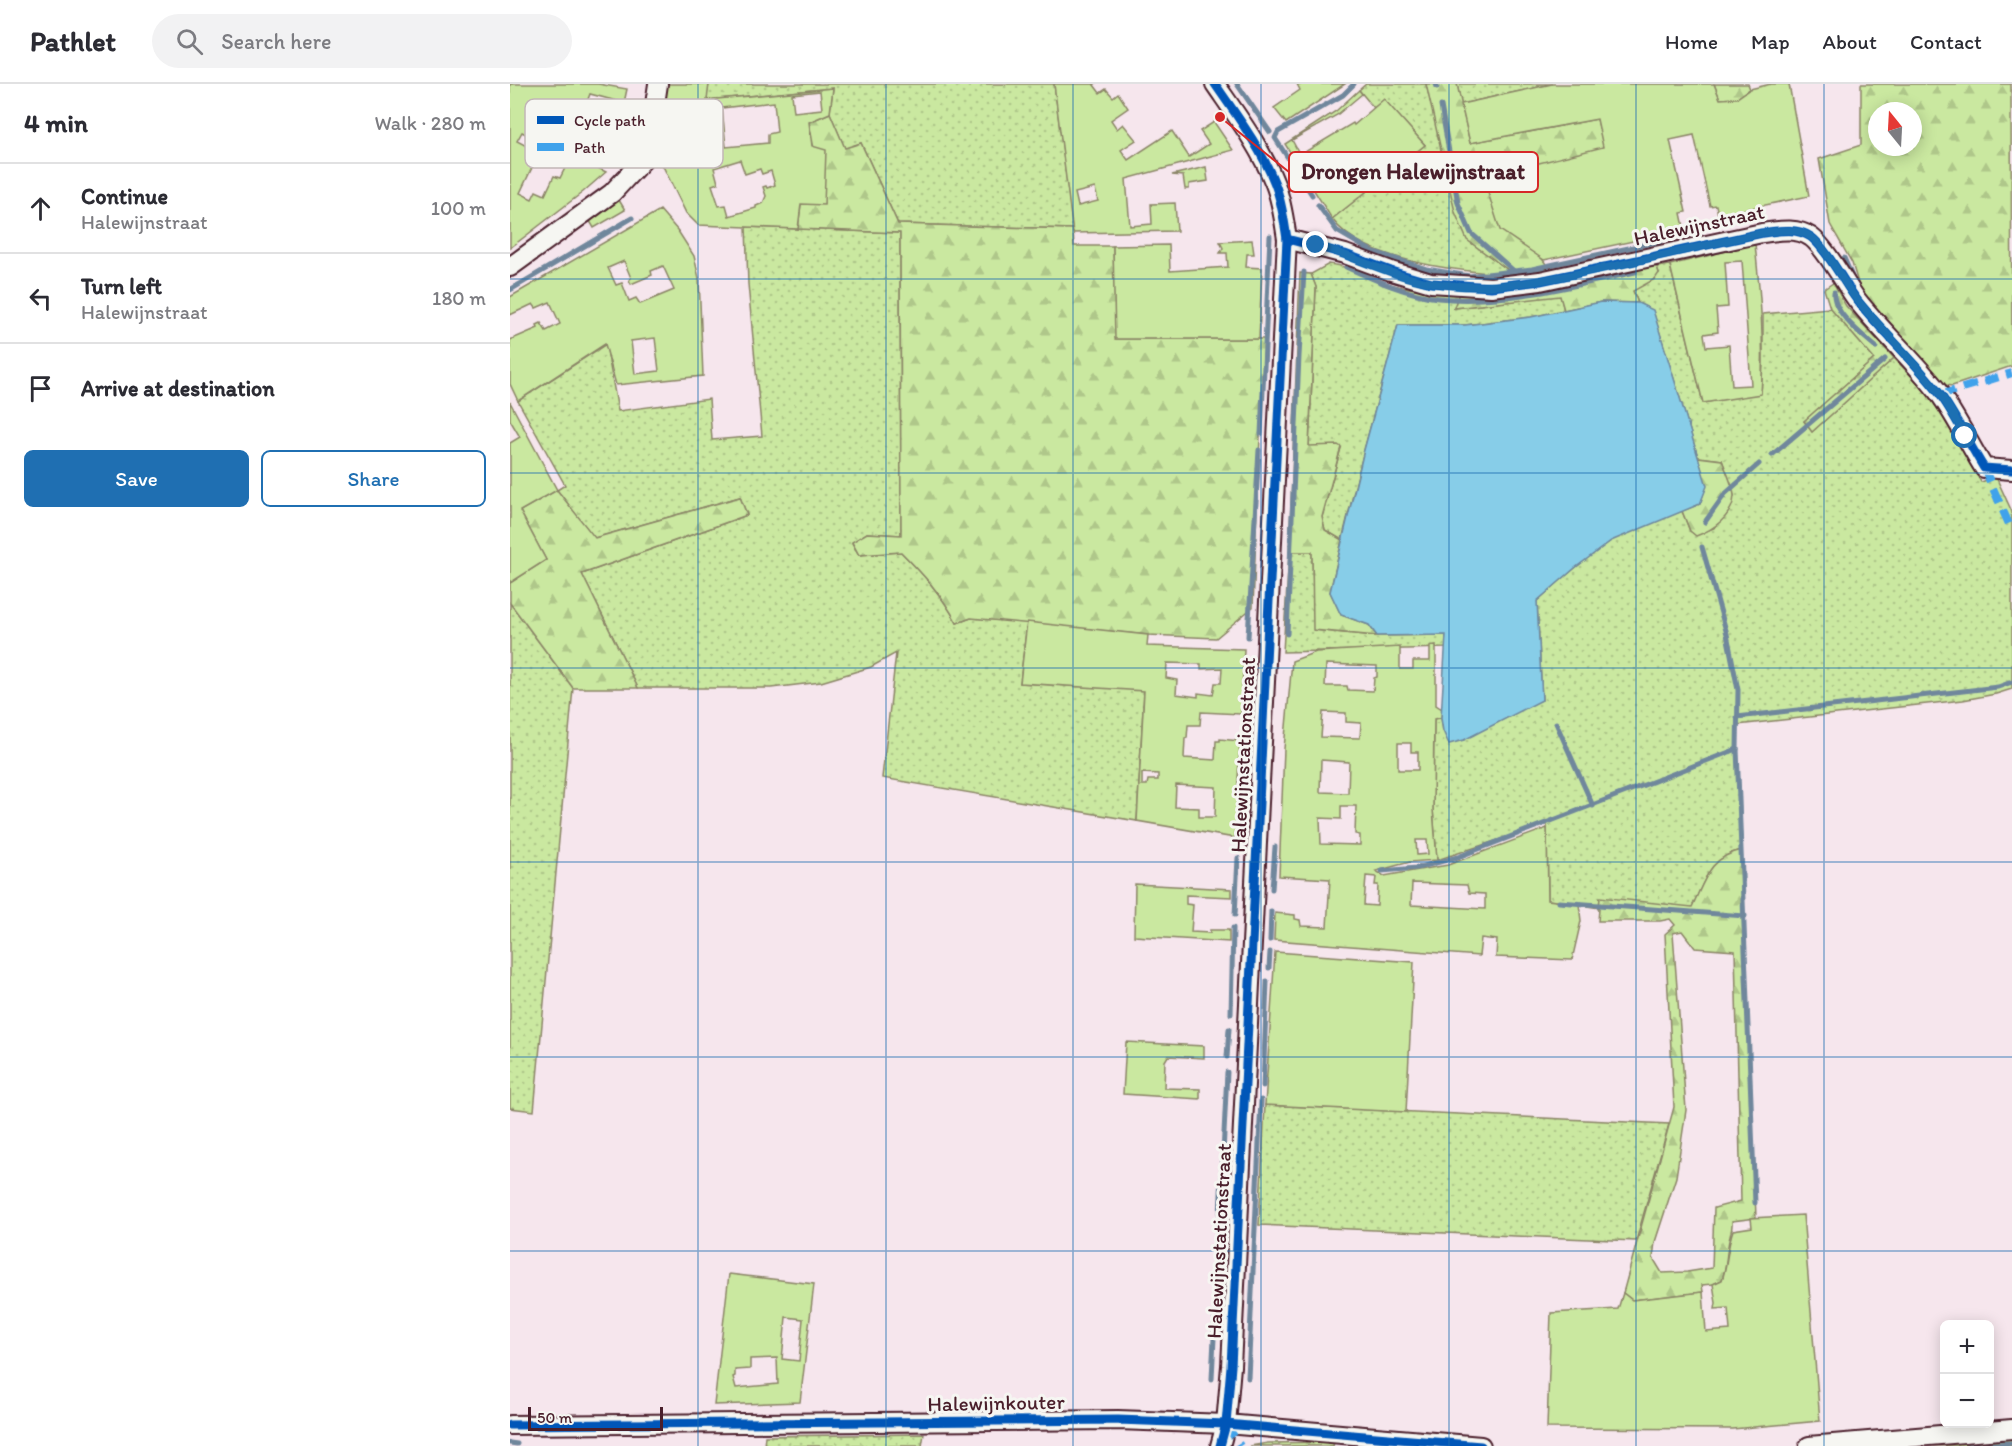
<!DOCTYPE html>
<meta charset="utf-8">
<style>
body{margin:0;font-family:Itim,sans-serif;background:#f2f2f3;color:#2b2b33}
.controls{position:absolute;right:18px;bottom:18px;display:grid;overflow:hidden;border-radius:9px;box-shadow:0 3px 15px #0003}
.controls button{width:54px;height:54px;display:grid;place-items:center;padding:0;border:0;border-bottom:2px solid #e1e1e2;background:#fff;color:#2b2b33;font:30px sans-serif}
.compass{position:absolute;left:1358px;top:18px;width:54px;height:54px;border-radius:50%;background:#fff;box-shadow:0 3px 15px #0003;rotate:342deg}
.scale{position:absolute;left:18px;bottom:15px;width:135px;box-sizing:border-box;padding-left:6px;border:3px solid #4a1f2b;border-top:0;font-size:16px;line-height:21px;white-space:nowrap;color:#4a1f2b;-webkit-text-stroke:4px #f6f6f2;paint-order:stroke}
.stop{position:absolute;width:18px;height:18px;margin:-14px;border:4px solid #1f6fb2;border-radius:50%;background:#fff}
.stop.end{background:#1f6fb2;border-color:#fff;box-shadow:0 2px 6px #0008}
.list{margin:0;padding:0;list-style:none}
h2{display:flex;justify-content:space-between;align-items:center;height:78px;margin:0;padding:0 24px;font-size:26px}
h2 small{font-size:20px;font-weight:400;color:#7c7c81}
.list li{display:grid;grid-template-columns:39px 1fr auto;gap:18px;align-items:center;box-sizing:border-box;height:90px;padding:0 24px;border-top:2px solid #e1e1e2}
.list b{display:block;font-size:22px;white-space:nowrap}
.list p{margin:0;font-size:20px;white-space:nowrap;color:#7c7c81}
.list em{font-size:20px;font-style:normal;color:#7c7c81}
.actions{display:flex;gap:12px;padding:18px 24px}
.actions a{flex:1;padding:14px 0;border:2px solid #1f6fb2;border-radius:9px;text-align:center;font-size:21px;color:#1f6fb2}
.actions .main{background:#1f6fb2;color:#fff}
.icon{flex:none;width:33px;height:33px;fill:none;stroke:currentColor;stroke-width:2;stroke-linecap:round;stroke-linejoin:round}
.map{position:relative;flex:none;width:1502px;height:1362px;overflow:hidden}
header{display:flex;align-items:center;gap:36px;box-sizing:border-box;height:84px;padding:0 30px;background:#fff;border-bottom:2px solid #e1e1e2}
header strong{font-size:28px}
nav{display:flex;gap:33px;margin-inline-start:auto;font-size:21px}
.search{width:420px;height:54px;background:#f2f2f3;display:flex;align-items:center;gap:15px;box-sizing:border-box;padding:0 21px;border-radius:33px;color:#7c7c81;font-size:22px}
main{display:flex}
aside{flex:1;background:#fff}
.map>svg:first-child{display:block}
.grass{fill:url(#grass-dots);stroke:#8a8466;stroke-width:1.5}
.forest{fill:url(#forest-firs);stroke:#8a8466;stroke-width:1.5;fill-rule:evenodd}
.garden{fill:#cae8a0;stroke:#8a8466;stroke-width:1.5;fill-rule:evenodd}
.water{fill:#87cde8;stroke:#6f879c;stroke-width:1.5}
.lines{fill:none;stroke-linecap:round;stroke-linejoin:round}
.stream{stroke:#6f879c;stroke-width:5}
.minor-casing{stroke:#4a1f2b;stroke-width:22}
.minor{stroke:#f6f6f2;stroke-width:18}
.quiet{stroke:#40a2eb;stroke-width:8;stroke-dasharray:15 8;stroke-linecap:butt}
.cycleway-casing{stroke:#f6f6f2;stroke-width:13}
.cycleway{stroke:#0057b8;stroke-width:9}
.route{stroke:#1f6fb2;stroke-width:8}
.grid{fill:none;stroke:#1f6fb2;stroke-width:1.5;stroke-opacity:0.55}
.labels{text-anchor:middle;stroke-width:6;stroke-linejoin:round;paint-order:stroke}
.street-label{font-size:21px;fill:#4a1f2b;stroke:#f6f6f2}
.key{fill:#f6f6f2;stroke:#c2b6b6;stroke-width:1.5}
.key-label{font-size:16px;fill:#4a1f2b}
.leader{fill:none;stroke:#d62828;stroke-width:2}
.callout-dot{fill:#d62828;stroke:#f6f6f2;stroke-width:2}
.callout{fill:#f6f6f2;stroke:#d62828;stroke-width:2}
.callout-label{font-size:22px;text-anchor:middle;font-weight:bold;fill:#4a1f2b}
</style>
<header>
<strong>Pathlet</strong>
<div class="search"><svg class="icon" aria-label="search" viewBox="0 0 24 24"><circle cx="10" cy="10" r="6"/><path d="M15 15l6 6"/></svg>Search here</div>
<nav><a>Home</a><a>Map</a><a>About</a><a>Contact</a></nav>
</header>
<main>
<aside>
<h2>4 min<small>Walk · 280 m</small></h2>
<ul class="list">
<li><svg class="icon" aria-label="ahead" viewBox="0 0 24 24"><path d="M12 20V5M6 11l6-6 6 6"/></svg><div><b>Continue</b><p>Halewijnstraat</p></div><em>100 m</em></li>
<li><svg class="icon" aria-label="left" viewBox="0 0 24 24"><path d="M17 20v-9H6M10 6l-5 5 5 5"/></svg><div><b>Turn left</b><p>Halewijnstraat</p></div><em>180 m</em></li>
<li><svg class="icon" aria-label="arrive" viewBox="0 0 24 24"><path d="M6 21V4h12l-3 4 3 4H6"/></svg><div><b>Arrive at destination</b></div></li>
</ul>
<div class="actions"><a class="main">Save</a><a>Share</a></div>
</aside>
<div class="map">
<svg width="1502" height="1362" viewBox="0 0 1502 1362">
<defs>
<pattern id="grass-dots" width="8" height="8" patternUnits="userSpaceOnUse" patternTransform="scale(1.5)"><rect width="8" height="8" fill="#cae8a0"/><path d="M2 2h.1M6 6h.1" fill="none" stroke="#afc78a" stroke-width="1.8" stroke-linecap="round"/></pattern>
<pattern id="forest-firs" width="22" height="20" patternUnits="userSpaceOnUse" patternTransform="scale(1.5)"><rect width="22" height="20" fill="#cae8a0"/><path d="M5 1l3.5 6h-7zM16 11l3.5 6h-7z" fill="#afc78a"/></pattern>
</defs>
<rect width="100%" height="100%" fill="#f6e6ed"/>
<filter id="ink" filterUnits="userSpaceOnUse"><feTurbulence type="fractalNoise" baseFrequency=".0167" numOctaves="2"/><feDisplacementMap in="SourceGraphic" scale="12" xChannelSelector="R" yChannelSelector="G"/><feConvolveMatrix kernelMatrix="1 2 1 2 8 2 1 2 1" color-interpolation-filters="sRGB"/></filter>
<g filter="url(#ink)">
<g class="grass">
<path d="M199,0H544L563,145L388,140L351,59L335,65L320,29L323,4L196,16Z"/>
<path d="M856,0H916L957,155L1005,191C955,188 854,179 822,135L915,61L874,16L864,24L849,6Z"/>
<path d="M947,0H1042L951,20Z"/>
<path d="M236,143L390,149L391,451L357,449L342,459L349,471L391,468C413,490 432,511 447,539L461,534L517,538L510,599L634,606L627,737L372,694L386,569L361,583L311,598L261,604H128L72,490L237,431L230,413L84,454L47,406L55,401L8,317L96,260L108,327L199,315L202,356L252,352L238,200Z"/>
<path d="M819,180C839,182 854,191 873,198C897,206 924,207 949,209L944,224L1050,211L1054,226L1021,233L955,241H888L854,366L832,456L815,446L812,433L831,364L799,363L806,203L801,190Z"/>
<path d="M1160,181L1193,319L1251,309L1253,281V230L1320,224L1364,275L1294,337L1302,348L1384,274L1423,315L1471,398L1486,393L1502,428V605L1486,610L1453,616L1227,641L1232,766C1199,773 1195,796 1182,824L1090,814L1089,824L1038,816L1037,740L927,776L923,725L924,634H931L933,647L1032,616L1027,517C1050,497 1073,475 1099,458C1121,444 1149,436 1172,427L1180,447L1186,451L1204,444L1224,412L1212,376L1188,373L1143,227L1128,219L1123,207L1149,189L1147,183Z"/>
<path d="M802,467L804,546L867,552L936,551V564L773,568L779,468Z"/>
<path d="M0,519L63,604L24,1027L0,1024Z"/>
<path d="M755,1021L1159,1040L1126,1157L749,1141Z"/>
<path d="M414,1350L412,1362H254L255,1352Z"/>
<path d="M1502,1353V1362H1397Z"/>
</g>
<g class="forest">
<path d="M916,0H947L960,59L1087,35L1094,63L1017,163C1030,172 1037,177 1041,192L1005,191L957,156L945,128Z"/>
<path d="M1204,0H1238L1240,5L1227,14L1210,15Z"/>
<path d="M1351,0H1501L1502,282L1442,302L1428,300L1354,219L1342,179L1320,140L1309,75L1351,61ZM1367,27H1403V63H1367Z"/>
<path d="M320,29L335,64L351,59L388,140L563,145L564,162H603L606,255H754L743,523L706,554L638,551L461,534L447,539C432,511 413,490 391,468L349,471L342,458L357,449L391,451L390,149L288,145L291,120H314L299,38Z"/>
<path d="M1140,182L1147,183L1149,189L1145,195L1123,207L1128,219L1091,218L1054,226L1050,212L944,224L949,209Z"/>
<path d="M790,189L801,190L806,203L799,362L828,361L831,363L812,433L815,446L832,456L820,508L831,531L859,541L867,552L803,546L802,468H779Z"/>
<path d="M1323,199L1336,222L1384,274L1302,348L1294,337L1364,275L1320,224L1314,205Z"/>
<path d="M1188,373L1212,376C1215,384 1224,404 1224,412C1223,432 1203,446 1186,452L1180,447L1172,427L1190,420L1196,402Z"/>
<path d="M47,406L85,454L230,413L237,431L72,490L128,604H63L0,519V499L36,476L10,427Z"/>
<path d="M1232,766L1246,1134L1222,1137C1223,1147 1219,1152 1218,1162C1216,1174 1216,1184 1212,1196L1203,1200L1192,1201L1193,1208L1122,1216L1113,1209L1164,1023L1155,850L1165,841L1160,835L1150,837H1088L1090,813L1182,823C1195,796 1199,773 1232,766ZM1172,847L1185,864L1225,867L1231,1117L1204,1124L1202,1184L1177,1188L1152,1189L1143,1174L1145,1158L1166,1093L1176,1026L1163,849Z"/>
<path d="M824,1358L823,1362H740L758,1359Z"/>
</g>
<g class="garden">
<path d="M0,0H88L117,5L114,19L80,10L77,18L83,21L63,64L88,76L84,82L96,88L73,108L0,164ZM12,48L31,58L26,67L7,57ZM30,67L57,80L50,94L44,92L35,111L26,107L22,115L10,109Z"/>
<path d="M157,0H199L197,16L323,4L320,29L299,38L302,62L316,66L314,121L291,120L288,145L188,141L176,129L151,78L154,18ZM310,7L312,25L284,28L282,10ZM264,18L267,48L258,50V59L216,63L212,24ZM230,76L235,90L250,85L252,90L261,87L265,101L257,104L256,102L253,103L256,112L253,119L246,122V124L219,132L216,121L209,122L202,101L208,99L204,84Z"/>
<path d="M544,0H585L584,1L590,9L596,5L603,13L608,9L618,24L601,36L607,45L613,40L626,56L611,66L618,76L662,47L679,73L699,60L690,47L704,38L723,66L616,95L620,142L642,140L641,120L665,119L667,147L563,149ZM585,104L588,117L568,122L565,109Z"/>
<path d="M787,0H835L776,39L764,24L790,6Z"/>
<path d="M1042,0H1204L1210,15L1227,14L1240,5L1261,0H1279L1299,112L1212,130L1213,138L1034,176L990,146L973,93L1093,63L1087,35L960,59L951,20ZM1184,51L1200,122L1206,121L1209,135L1174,143L1171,129L1176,128L1160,56Z"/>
<path d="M849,6L852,10L827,31L782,56L790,71L843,39L844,41L874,15L915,61L822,135L775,60L826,27Z"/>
<path d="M696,83L698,97L679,100V105H675L673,92L662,91Z"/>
<path d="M109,116L115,126L84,144L78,134Z"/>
<path d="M150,126L168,147L184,172L189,194L193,292L106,301L95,260L8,317L0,300V256L28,244L27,241L31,239L36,247L50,240L40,218L26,224L23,220L0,231V213ZM114,177L121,194L119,196L121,200L142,191L141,187L153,182L164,206L130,220L126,214L119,217L112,199L106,201L98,184ZM145,254L149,287L125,290L121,257Z"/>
<path d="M742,156L744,170H737L736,183L752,184L749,255H605L603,162L659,161L660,187L718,183L717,169H710L713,164L710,158Z"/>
<path d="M1245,160C1250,210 1255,259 1251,310L1193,319L1160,181ZM1232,177L1241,301L1222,302L1219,261L1196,263L1194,250L1208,248L1206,224L1218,223L1215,178Z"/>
<path d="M0,318L47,406L10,427L36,476L0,499V359L10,353L0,336Z"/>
<path d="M517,538L638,551L637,562L734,565L731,630L691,628L690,641H678L677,654H675L674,674L705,676L706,657H710V655L730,657L725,754L627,737L634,607L510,599ZM657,579L691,580V585L712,584L711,599H705L703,611L688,609V613L666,610L667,596L656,594ZM632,689L648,690V696H638L637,701H632ZM666,701L706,703L705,733H689V724L665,723Z"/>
<path d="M926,561V621L932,625L931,634L924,635L923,725L927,776L900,778L866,787L874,792L938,781L1037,744L1038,816L1069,820L1071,837L1062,876L986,873L987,856L971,854L969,872L764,856L765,829L785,831V835L790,836L791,842L817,843L820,795L769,792L774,665L782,577L806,568L890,563V585H903V577H920V562ZM816,580L867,582V593L864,594L863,607L838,606L837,602H815ZM813,628L836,629V638L851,639L850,654L811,653ZM888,659H901V668H908V686H888ZM811,676L839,678L838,709L810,708ZM831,722H846L845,750L850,751V761L811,760L810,734L831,735ZM906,756H917L918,770L907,771ZM856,792L866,793L865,801H868L867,822L854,821ZM902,799L957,801L959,809L975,810V825L901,821Z"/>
<path d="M625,800L722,805V813L676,811V820L683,821L681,848L700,849V846H719V858L624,852Z"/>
<path d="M765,868L904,878L896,1028L755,1021Z"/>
<path d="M616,958L694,962V974L658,972L655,977L654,1004L690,1005V1015L613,1010Z"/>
<path d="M1293,1131L1310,1337L1222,1345L1037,1344L1041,1229L1108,1225L1113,1209L1122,1216L1193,1208L1196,1248L1220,1246L1218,1224L1205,1225L1206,1219L1203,1200L1212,1196C1218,1179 1217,1163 1223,1146L1242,1143L1241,1134Z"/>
<path d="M219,1190L304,1200L290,1318L204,1321ZM276,1233L293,1235L289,1277L272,1275ZM240,1275L267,1274L268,1300L226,1304L223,1293L225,1292V1286L240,1285Z"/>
</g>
<path class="water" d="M1091,218L1128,219L1143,226L1197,402L1190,420L1101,457L1065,484L1027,517L1032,616L954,656L939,660L933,647L931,634L936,551L867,552L859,541L831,531L820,508L854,366L888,241H955L1021,233Z"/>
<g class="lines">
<g class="stream">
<path d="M727,0L760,48"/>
<path d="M926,0L927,3"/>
<path d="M931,22L948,119L961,149L1004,187"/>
<path d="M802,111L765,54L768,48L833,11L844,0"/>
<path d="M808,121L827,147L861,167L916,185L959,192L1022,185L1151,157"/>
<path d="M1334,174L1343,195L1340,197"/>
<path d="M836,183C865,196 896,210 928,214C989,221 1066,202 1125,188"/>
<path d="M0,206L122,134"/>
<path d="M1324,208C1322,228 1352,251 1366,263"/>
<path d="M751,350L760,152"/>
<path d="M1262,371L1375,275"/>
<path d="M1195,438L1215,410L1249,380"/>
<path d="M1192,463L1217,550L1228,606L1227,665L1245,1119"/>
<path d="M777,550L789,272L794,188"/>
<path d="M738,553L749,366"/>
<path d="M1227,633L1488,603L1502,598"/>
<path d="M1046,639L1083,722"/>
<path d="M872,787L907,784L948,773L1227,665"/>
<path d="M762,805L765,763"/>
<path d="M1049,818L1235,832"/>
<path d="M725,831L728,774"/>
<path d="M760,856L761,827"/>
<path d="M759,884L760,868"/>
<path d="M721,930L723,844"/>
<path d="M717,973L719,945"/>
<path d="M753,1002L757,897"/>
<path d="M738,1294L751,1016"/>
<path d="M702,1295L717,988"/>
<path d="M0,1359L7,1360"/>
<path d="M1458,1362L1502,1359"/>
</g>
<defs>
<g id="minor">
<path d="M705,0C727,32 751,64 765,100C772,118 774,136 777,155L721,1282L716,1340L710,1362"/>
<path d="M777,155L835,170L881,187L921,199L981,203L1030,197L1252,149C1268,147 1286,143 1301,153C1316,164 1335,200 1347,216C1373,249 1404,276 1429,309C1446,332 1459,360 1474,384L1502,386"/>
<path d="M0,183L102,109L131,78L141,47L148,0"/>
<path d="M0,1341L608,1336L716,1340L971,1362"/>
<path d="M1299,1362L1502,1345"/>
</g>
</defs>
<use href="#minor" class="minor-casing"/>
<use href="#minor" class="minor"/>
<g class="quiet">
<path d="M1430,311L1502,289"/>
<path d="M1474,384L1502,447"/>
<path d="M716,1340L730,1362"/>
</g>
<defs>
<g id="cycleway">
<path d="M705,0C727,32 751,64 765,100C772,118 774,136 777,155L721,1282L716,1340L710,1362"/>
<path d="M777,155L835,170L881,187L921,199L981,203L1030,197L1252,149C1268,147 1286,143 1301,153C1316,164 1335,200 1347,216C1373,249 1404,276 1429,309C1446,332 1459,360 1474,384L1502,386"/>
<path d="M0,1341L608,1336L716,1340L971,1362"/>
</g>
</defs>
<use href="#cycleway" class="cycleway-casing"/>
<use href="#cycleway" class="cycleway"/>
</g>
</g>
<g class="lines" filter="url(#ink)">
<path class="route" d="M806,161C845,173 883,193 923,199C983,209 1042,195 1100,183C1150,172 1201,160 1252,149C1268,147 1286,143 1301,153C1316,163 1332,197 1344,212C1371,246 1403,275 1429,309C1439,322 1447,338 1455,352"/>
</g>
<path class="grid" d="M188,0V1362M376,0V1362M563,0V1362M751,0V1362M939,0V1362M1126,0V1362M1314,0V1362M0,195H1502M0,389H1502M0,584H1502M0,778H1502M0,973H1502M0,1167H1502"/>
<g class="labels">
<g class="street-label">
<text transform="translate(1189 141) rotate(-12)" y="7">Halewijnstraat</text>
<text transform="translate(733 671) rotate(-87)" y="7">Halewijnstationstraat</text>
<text transform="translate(709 1157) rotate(-87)" y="7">Halewijnstationstraat</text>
<text transform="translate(486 1319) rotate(-1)" y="7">Halewijnkouter</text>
</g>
</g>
<rect x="15" y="15" width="198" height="69" rx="9" class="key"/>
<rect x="27" y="32" width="27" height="8" fill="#0057b8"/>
<rect x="27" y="59" width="27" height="8" fill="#40a2eb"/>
<g class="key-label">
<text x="64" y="42">Cycle path</text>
<text x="64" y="69">Path</text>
</g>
<path class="leader" d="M710 33L779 88"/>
<circle class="callout-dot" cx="710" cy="33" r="6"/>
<rect class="callout" x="779" y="68" width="249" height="40" rx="6"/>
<g class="callout-label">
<text x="903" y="95">Drongen Halewijnstraat</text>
</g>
</svg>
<div class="controls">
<button>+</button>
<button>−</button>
</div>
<svg class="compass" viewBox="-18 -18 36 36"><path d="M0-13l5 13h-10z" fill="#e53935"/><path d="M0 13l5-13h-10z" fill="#7c7c81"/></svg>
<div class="scale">50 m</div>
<div class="stop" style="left:1455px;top:352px"></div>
<div class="stop end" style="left:806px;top:161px"></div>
</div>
</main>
